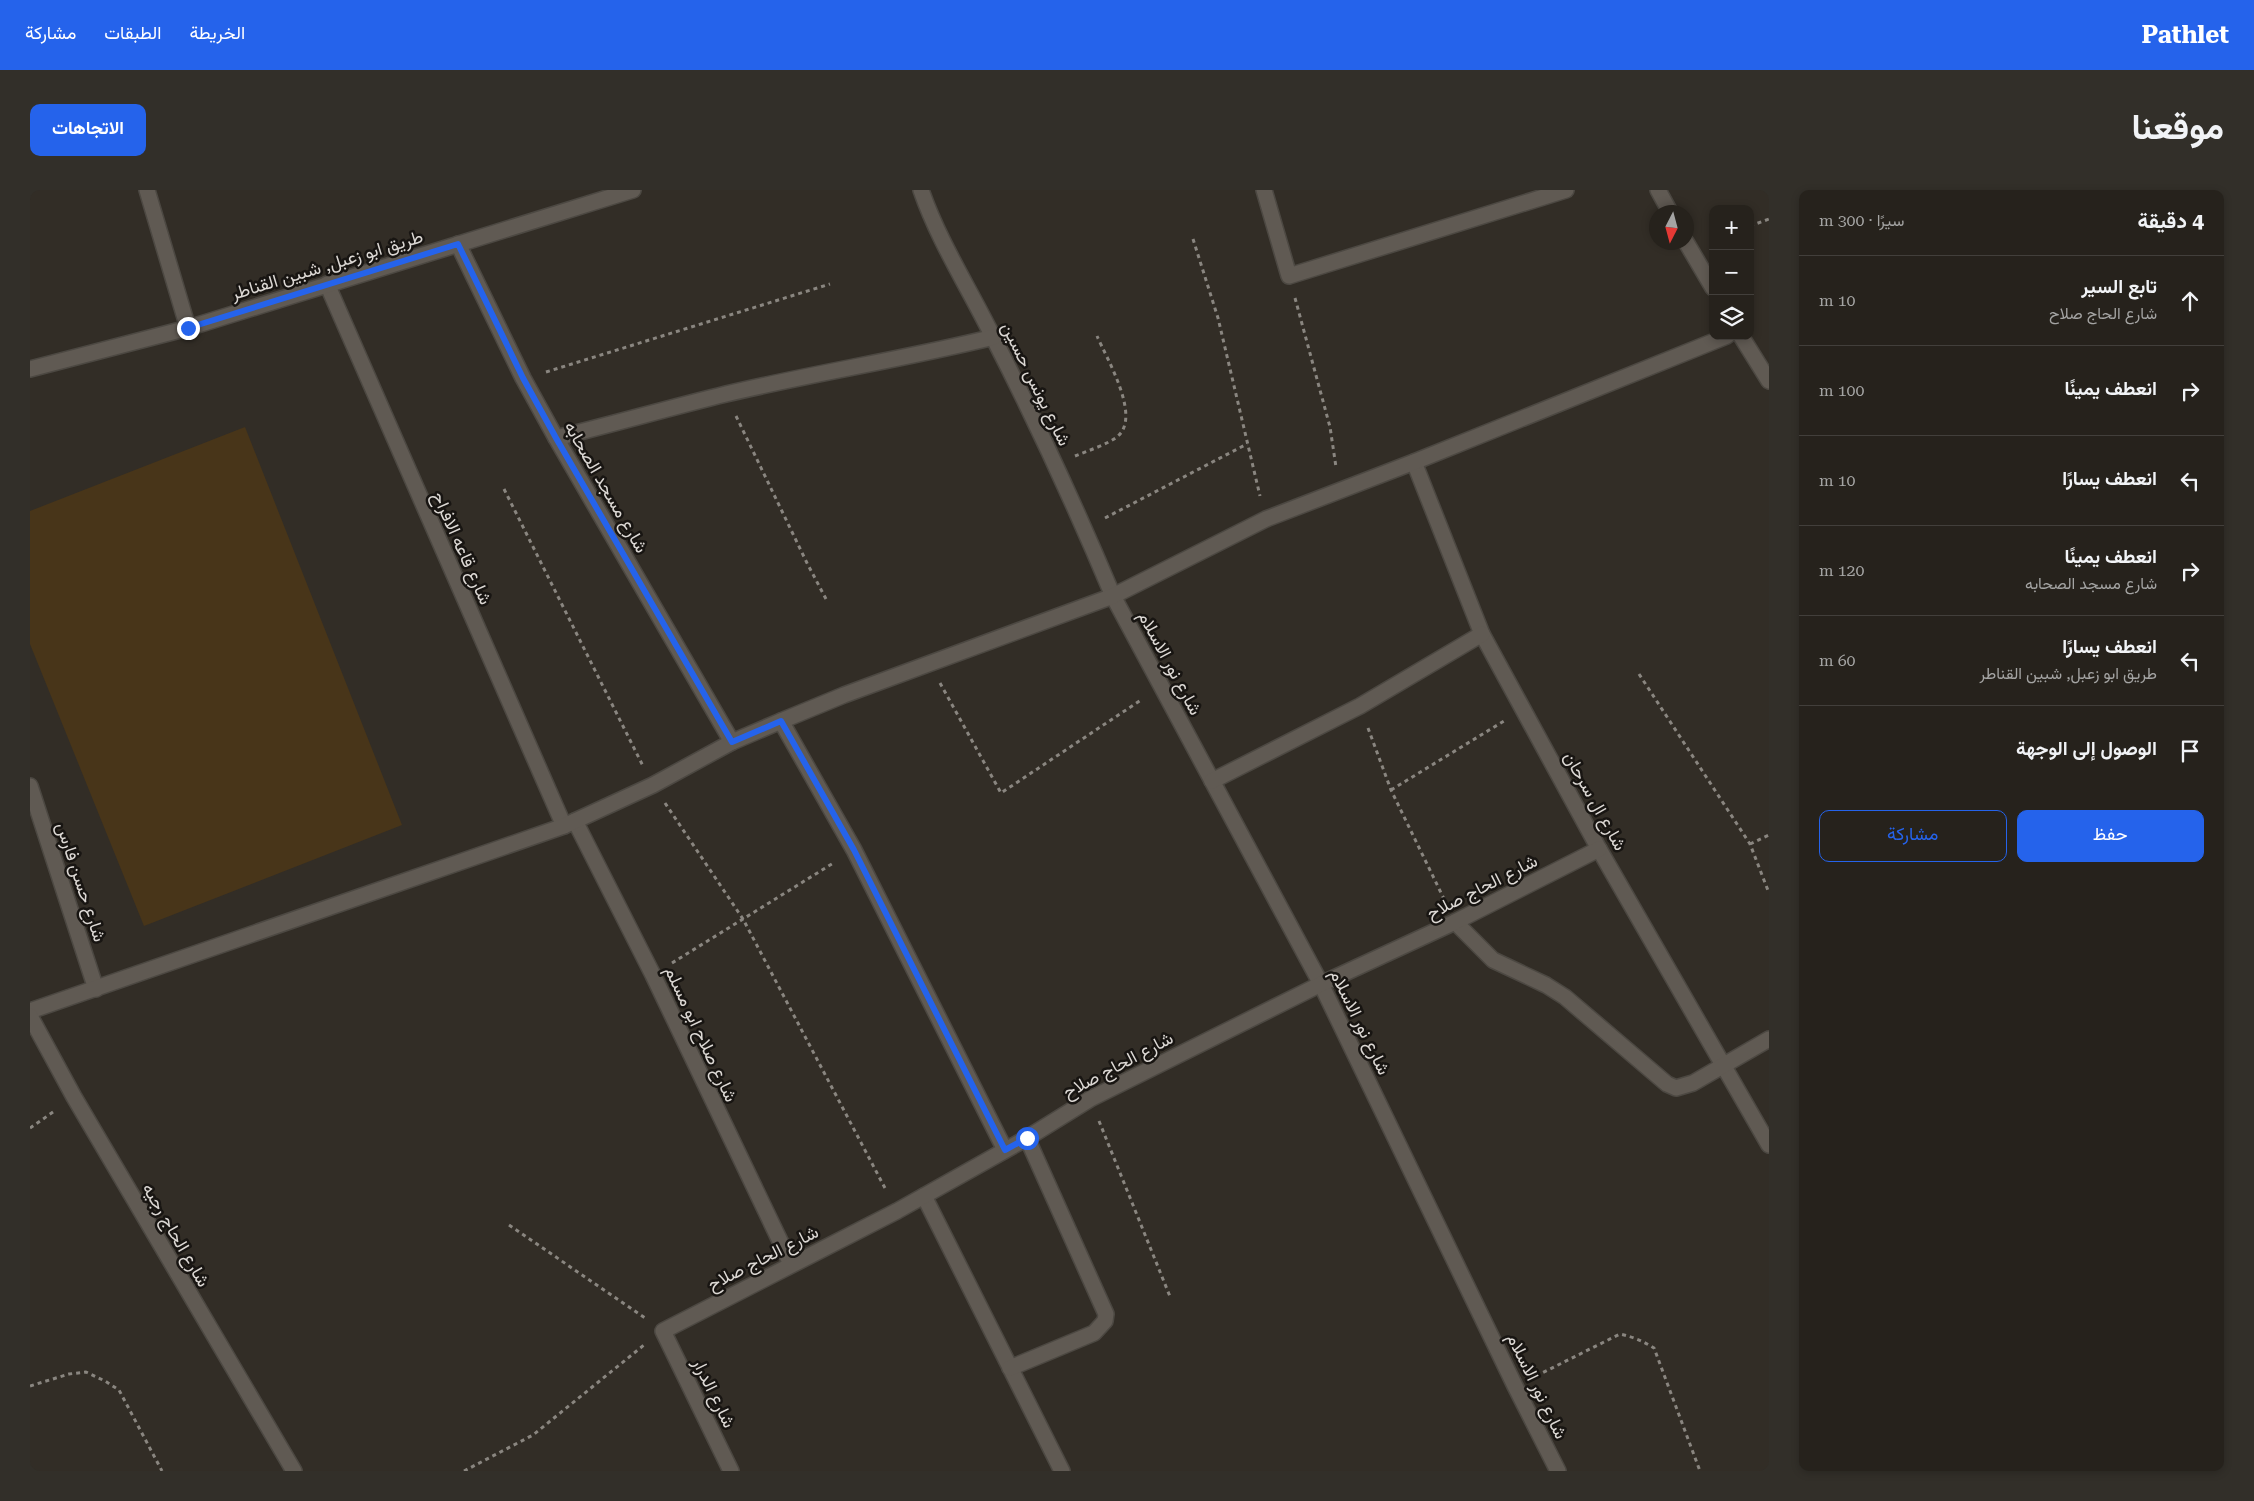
<!DOCTYPE html>
<html lang="ar">
<meta charset="utf-8">
<style>
body{margin:0;font-family:"Roboto Serif",Vazirmatn,serif;background:#322f29;color:#f1f3f6;direction:rtl}
.controls{position:absolute;right:15px;top:15px;display:grid;overflow:hidden;border-radius:10px;box-shadow:0 2px 8px #0003}
.controls button{width:45px;height:45px;display:grid;place-items:center;padding:0;border:0;border-bottom:1px solid #423f3b;background:#26221c;color:#f1f3f6;font:25px sans-serif}
.compass{position:absolute;left:1619px;top:15px;width:45px;height:45px;border-radius:50%;background:#26221c;box-shadow:0 2px 8px #0003;rotate:186deg}
.stop{position:absolute;width:15px;height:15px;margin:-11px;border:4px solid #2563eb;border-radius:50%;background:#fff}
.stop.end{background:#2563eb;border-color:#fff;box-shadow:0 1px 5px #0008}
.list{margin:0;padding:0;list-style:none}
h2{display:flex;justify-content:space-between;align-items:center;height:65px;margin:0;padding:0 20px;font-size:21px}
h2 small{font-size:16px;font-weight:400;color:#a4a4a3}
.list li{display:grid;grid-template-columns:32px 1fr auto;gap:15px;align-items:center;box-sizing:border-box;height:90px;padding:0 20px;border-top:1px solid #423f3b}
.list b{display:block;font-size:19px;white-space:nowrap}
.list p{margin:0;font-size:16px;white-space:nowrap;color:#a4a4a3}
.list em{font-size:16px;font-style:normal;color:#a4a4a3}
.actions{display:flex;gap:10px;padding:15px 20px}
.actions a{flex:1;padding:11px 0;border:1px solid #2563eb;border-radius:10px;text-align:center;font-size:18px;color:#2563eb}
.actions .main{background:#2563eb;color:#fff}
.icon{flex:none;width:28px;height:28px;fill:none;stroke:currentColor;stroke-width:2;stroke-linecap:round;stroke-linejoin:round}
.map{position:relative;flex:none;width:1739px;height:1281px;overflow:hidden;direction:ltr;border-radius:10px}
header{display:flex;align-items:center;gap:30px;box-sizing:border-box;height:70px;padding:0 25px;background:#2563eb;color:#fff}
header strong{font-size:24px}
nav{display:flex;gap:28px;margin-inline-start:auto;font-size:18px}
.intro{display:flex;align-items:center;justify-content:space-between;box-sizing:border-box;height:120px;padding:0 30px}
h1{margin:0;font-size:35px}
.button{padding:12px 22px;border-radius:10px;background:#2563eb;color:#fff;font-size:18px;font-weight:700}
main{display:flex;gap:30px;padding:0 30px}
aside{flex:1;background:#26221c;border-radius:10px;box-shadow:0 2px 8px #0003}
.map>svg:first-child{display:block}
.green{fill:#483519}
.lines{fill:none;stroke-linecap:round;stroke-linejoin:round}
.minor-casing{stroke:#4c4842;stroke-width:18}
.path{stroke:#8a8680;stroke-width:3;stroke-dasharray:4 4;stroke-linecap:butt}
.minor{stroke:#605a53;stroke-width:15}
.route{stroke:#2563eb;stroke-width:6}
.labels{text-anchor:middle;stroke-width:5;stroke-linejoin:round;paint-order:stroke}
.street-label{font-size:18px;fill:#dcd8d4;stroke:#181512}
</style>
<header>
<strong>Pathlet</strong>
<nav><a>الخريطة</a><a>الطبقات</a><a>مشاركة</a></nav>
</header>
<div class="intro"><h1>موقعنا</h1><a class="button">الاتجاهات</a></div>
<main>
<aside>
<h2>4 دقيقة<small>سيرًا · 300 m</small></h2>
<ul class="list">
<li><svg class="icon" aria-label="ahead" viewBox="0 0 24 24"><path d="M12 20V5M6 11l6-6 6 6"/></svg><div><b>تابع السير</b><p>شارع الحاج صلاح</p></div><em>10 m</em></li>
<li><svg class="icon" aria-label="right" viewBox="0 0 24 24"><path d="M7 20v-9h11M14 6l5 5-5 5"/></svg><div><b>انعطف يمينًا</b></div><em>100 m</em></li>
<li><svg class="icon" aria-label="left" viewBox="0 0 24 24"><path d="M17 20v-9H6M10 6l-5 5 5 5"/></svg><div><b>انعطف يسارًا</b></div><em>10 m</em></li>
<li><svg class="icon" aria-label="right" viewBox="0 0 24 24"><path d="M7 20v-9h11M14 6l5 5-5 5"/></svg><div><b>انعطف يمينًا</b><p>شارع مسجد الصحابه</p></div><em>120 m</em></li>
<li><svg class="icon" aria-label="left" viewBox="0 0 24 24"><path d="M17 20v-9H6M10 6l-5 5 5 5"/></svg><div><b>انعطف يسارًا</b><p>طريق ابو زعبل, شبين القناطر</p></div><em>60 m</em></li>
<li><svg class="icon" aria-label="arrive" viewBox="0 0 24 24"><path d="M6 21V4h12l-3 4 3 4H6"/></svg><div><b>الوصول إلى الوجهة</b></div></li>
</ul>
<div class="actions"><a class="main">حفظ</a><a>مشاركة</a></div>
</aside>
<div class="map">
<svg width="1739" height="1281" viewBox="0 0 1739 1281">
<rect width="100%" height="100%" fill="#322d26"/>
<path class="green" d="M215,237L372,635L114,736L0,454V321Z"/>
<g class="lines">
<defs>
<g id="minor">
<path d="M117,0L158,138"/>
<path d="M891,0C909,52 939,98 963,147C1006,231 1046,318 1083,406L1291,794L1485,1196L1528,1281"/>
<path d="M1234,0L1259,86L1536,0"/>
<path d="M1628,0L1640,22"/>
<path d="M1656,52L1683,98"/>
<path d="M428,54L493,188L526,248L702,552"/>
<path d="M297,94L534,636"/>
<path d="M1711,146L1739,191"/>
<path d="M0,179L158,138L603,0"/>
<path d="M526,248C583,234 639,218 696,204C784,183 875,169 964,147"/>
<path d="M1384,272L1452,444L1569,659L1739,955"/>
<path d="M751,531L824,660L975,960"/>
<path d="M1182,591L1330,516L1452,444"/>
<path d="M0,596L66,799"/>
<path d="M545,631L623,785L761,1074"/>
<path d="M1425,732L1463,770L1516,795L1535,807L1637,894L1646,898L1663,893L1739,849"/>
<path d="M0,821L534,636L623,595L702,552L751,531L814,505L1083,406L1236,329L1384,272L1697,146"/>
<path d="M0,826L44,907L264,1281"/>
<path d="M894,1006L1032,1281"/>
<path d="M980,1178L1064,1143L1075,1131L1076,1124L997,948"/>
<path d="M701,1281L633,1141L867,1021L997,948L1060,909L1291,794L1425,732L1569,659"/>
</g>
</defs>
<use href="#minor" class="minor-casing"/>
<g class="path">
<path d="M1720,36L1739,29"/>
<path d="M1163,49L1188,128L1230,306"/>
<path d="M1265,108L1300,237L1306,277"/>
<path d="M516,182L800,94"/>
<path d="M706,226L777,373L796,409"/>
<path d="M1045,266C1057,261 1079,254 1088,246C1111,226 1077,169 1067,146"/>
<path d="M474,299L613,576"/>
<path d="M1075,328L1217,254"/>
<path d="M1609,484L1720,654L1739,703"/>
<path d="M910,493L971,603L1111,510"/>
<path d="M1338,538L1361,600L1415,711"/>
<path d="M1361,600L1474,531"/>
<path d="M635,613L713,729L856,1000"/>
<path d="M1720,654L1739,645"/>
<path d="M642,773L805,672"/>
<path d="M1069,931L1141,1109"/>
<path d="M0,938L26,920"/>
<path d="M479,1035L615,1128"/>
<path d="M1506,1186L1590,1144C1603,1147 1613,1151 1624,1158L1670,1281"/>
<path d="M0,1196L39,1184L56,1182L75,1191L89,1200L132,1281"/>
<path d="M434,1281L503,1245L614,1155"/>
</g>
<use href="#minor" class="minor"/>
</g>
<g class="lines">
<path class="route" d="M158,138L428,54L493,188L526,248L702,552L751,531L824,660L975,960L997,948"/>
</g>
<g class="labels">
<g class="street-label">
<text transform="translate(297 75) rotate(-17)" y="6">طريق ابو زعبل, شبين القناطر</text>
<text transform="translate(1006 194) rotate(64)" y="6">شارع يونس حسين</text>
<text transform="translate(576 297) rotate(60)" y="6">شارع مسجد الصحابه</text>
<text transform="translate(432 358) rotate(66)" y="6">شارع قاعه الافراح</text>
<text transform="translate(1140 473) rotate(62)" y="6">شارع نور الاسلام</text>
<text transform="translate(1565 611) rotate(61)" y="6">شارع ال سرحان</text>
<text transform="translate(51 692) rotate(72)" y="6">شارع حسن فارس</text>
<text transform="translate(1452 697) rotate(-27)" y="6">شارع الحاج صلاح</text>
<text transform="translate(1330 832) rotate(64)" y="6">شارع نور الاسلام</text>
<text transform="translate(671 844) rotate(65)" y="6">شارع صلاح ابو مسلم</text>
<text transform="translate(1088 875) rotate(-28)" y="6">شارع الحاج صلاح</text>
<text transform="translate(146 1045) rotate(60)" y="6">شارع الحاج رجيه</text>
<text transform="translate(733 1068) rotate(-27)" y="6">شارع الحاج صلاح</text>
<text transform="translate(1507 1196) rotate(64)" y="6">شارع نور الاسلام</text>
<text transform="translate(684 1203) rotate(64)" y="6">شارع الدرار</text>
</g>
</g>
</svg>
<div class="controls">
<button>+</button>
<button>−</button>
<button><svg class="icon" aria-label="layers" viewBox="0 0 24 24"><path d="M12 4l9 5-9 5-9-5zM3 14l9 5 9-5"/></svg></button>
</div>
<svg class="compass" viewBox="-18 -18 36 36"><path d="M0-13l5 13h-10z" fill="#e53935"/><path d="M0 13l5-13h-10z" fill="#a4a4a3"/></svg>
<div class="stop" style="left:997px;top:948px"></div>
<div class="stop end" style="left:158px;top:138px"></div>
</div>
</main>
